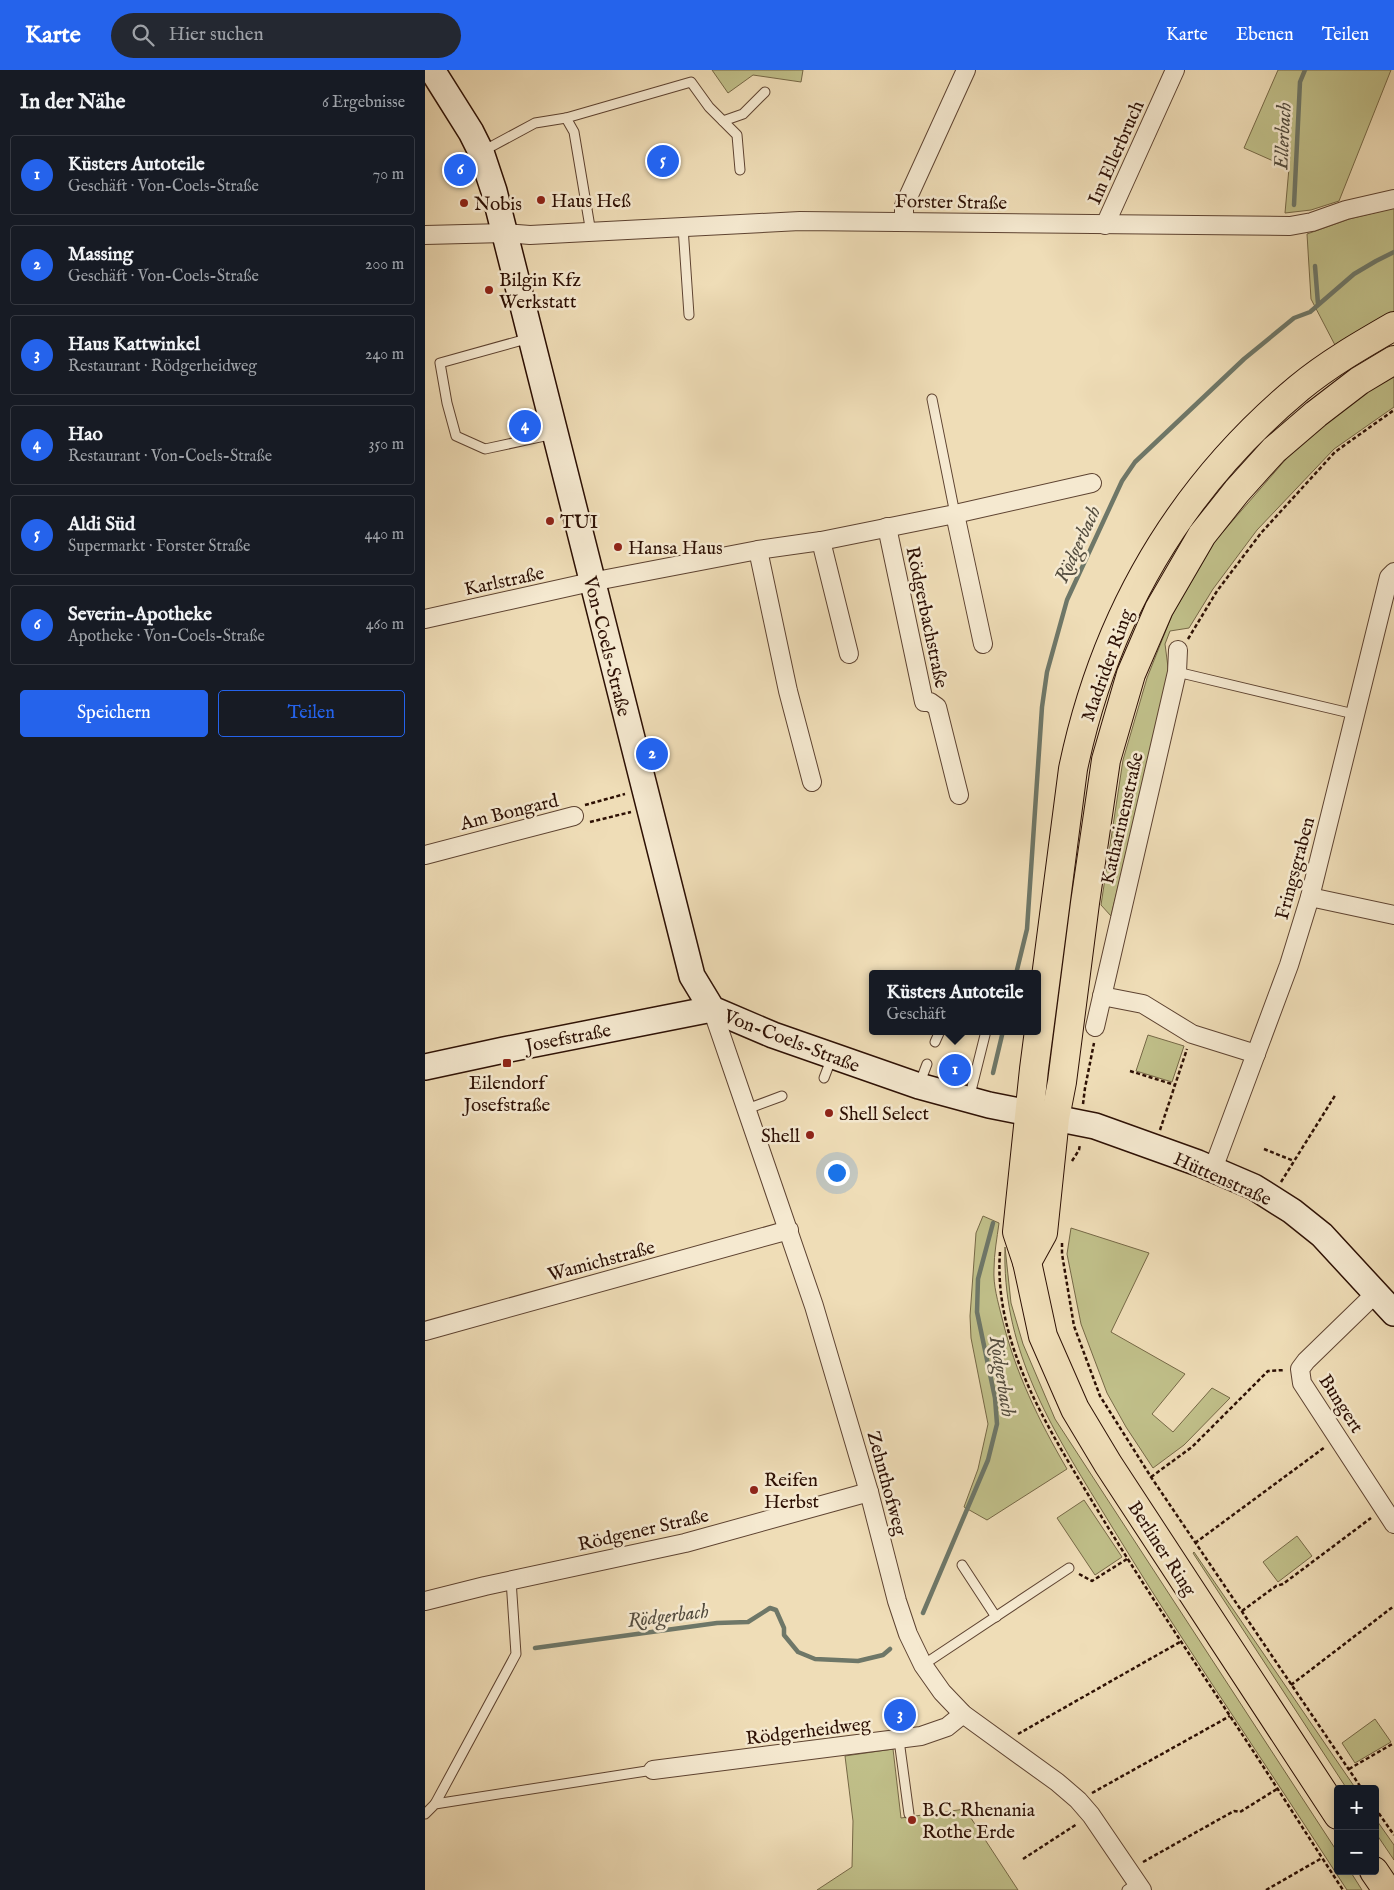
<!DOCTYPE html>
<html lang="de">
<meta charset="utf-8">
<style>
body{margin:0;font-family:"IM FELL English",serif;background:#242831;color:#f1f3f6}
.controls{position:absolute;right:15px;bottom:15px;display:grid;overflow:hidden;border-radius:5px;box-shadow:0 2px 12px #0003}
.controls button{width:45px;height:45px;display:grid;place-items:center;padding:0;border:0;border-bottom:1px solid #363941;background:#171b24;color:#f1f3f6;font:25px sans-serif}
.you{position:absolute;left:411px;top:1102px;width:18px;height:18px;margin:-12px;border:4px solid #fff;border-radius:50%;background:#1a73e8;box-shadow:0 0 0 8px #1a73e833}
.badge{display:grid;place-items:center;width:32px;height:32px;border-radius:50%;background:#2563eb;color:#fff;font-size:16px;font-weight:700}
.pin{position:absolute;translate:-50% -50%;border:2px solid #fff;box-shadow:0 1px 5px #0006}
.popup{position:absolute;left:444px;top:900px;width:172px;height:65px;box-sizing:border-box;display:grid;place-content:center;border-radius:5px;background:#171b24;filter:drop-shadow(0 1px 4px #0005);font-size:16px;white-space:nowrap;color:#9ea1a6}
.popup b{font-size:19px;color:#f1f3f6}
.popup::after{content:'';position:absolute;left:50%;top:100%;margin-left:-10px;border:10px solid transparent;border-top-color:#171b24}
.list{margin:0;padding:0;list-style:none}
h2{display:flex;justify-content:space-between;align-items:center;height:65px;margin:0;padding:0 20px;font-size:21px}
h2 small{font-size:16px;font-weight:400;color:#9ea1a6}
.list li{display:grid;grid-template-columns:32px 1fr auto;gap:15px;align-items:center;box-sizing:border-box;height:80px;margin:0 10px 10px;padding:0 10px;border:1px solid #363941;border-radius:5px}
.list b{display:block;font-size:19px;white-space:nowrap}
.list p{margin:0;font-size:16px;white-space:nowrap;color:#9ea1a6}
.list em{font-size:16px;font-style:normal;color:#9ea1a6}
.actions{display:flex;gap:10px;padding:15px 20px}
.actions a{flex:1;padding:11px 0;border:1px solid #2563eb;border-radius:5px;text-align:center;font-size:18px;color:#2563eb}
.actions .main{background:#2563eb;color:#fff}
.icon{flex:none;width:28px;height:28px;fill:none;stroke:currentColor;stroke-width:2;stroke-linecap:round;stroke-linejoin:round}
.map{position:relative;flex:none;width:969px;height:1820px;overflow:hidden}
header{display:flex;align-items:center;gap:30px;box-sizing:border-box;height:70px;padding:0 25px;background:#2563eb;color:#fff}
header strong{font-size:24px}
nav{display:flex;gap:28px;margin-inline-start:auto;font-size:18px}
.search{width:350px;height:45px;background:#242831;display:flex;align-items:center;gap:12px;box-sizing:border-box;padding:0 18px;border-radius:28px;color:#9ea1a6;font-size:19px}
main{display:flex}
aside{flex:1;background:#171b24}
.map>svg:first-child{display:block}
.green{fill:#c0bf89;stroke:#766846}
.lines{fill:none;stroke-linecap:round;stroke-linejoin:round}
.stream{stroke:#6e7768;stroke-width:4.5}
.lane-casing{stroke:#5e4331;stroke-width:11}
.street-casing{stroke:#5e4331;stroke-width:20}
.secondary-casing{stroke:#2d1004;stroke-width:28}
.primary-casing{stroke:#2d1004;stroke-width:30}
.path{stroke:#2d1004;stroke-width:2.5;stroke-dasharray:4 2.5;stroke-linecap:butt}
.lane{stroke:#f5e9d0;stroke-width:9}
.street{stroke:#f5e9d0;stroke-width:18}
.secondary{stroke:#f5e9d0;stroke-width:25}
.primary{stroke:#efddb7;stroke-width:28}
.poi-dot{fill:#8f2418;stroke:#f5e9d0;stroke-width:2}
.labels{text-anchor:middle;stroke-width:5;stroke-linejoin:round;paint-order:stroke}
.street-label{font-size:19px;fill:#2d1004;stroke:#f5e9d0}
.poi-label{font-size:19px;fill:#2d1004;stroke:#f5e9d0;text-anchor:start}
.water-label{font-size:20px;font-style:italic;fill:#534c3e;stroke:#f5e9d0}
</style>
<header>
<strong>Karte</strong>
<div class="search"><svg class="icon" aria-label="search" viewBox="0 0 24 24"><circle cx="10" cy="10" r="6"/><path d="M15 15l6 6"/></svg>Hier suchen</div>
<nav><a>Karte</a><a>Ebenen</a><a>Teilen</a></nav>
</header>
<main>
<aside>
<h2>In der Nähe<small>6 Ergebnisse</small></h2>
<ul class="list">
<li><span class="badge">1</span><div><b>Küsters Autoteile</b><p>Geschäft · Von-Coels-Straße</p></div><em>70 m</em></li>
<li><span class="badge">2</span><div><b>Massing</b><p>Geschäft · Von-Coels-Straße</p></div><em>200 m</em></li>
<li><span class="badge">3</span><div><b>Haus Kattwinkel</b><p>Restaurant · Rödgerheidweg</p></div><em>240 m</em></li>
<li><span class="badge">4</span><div><b>Hao</b><p>Restaurant · Von-Coels-Straße</p></div><em>350 m</em></li>
<li><span class="badge">5</span><div><b>Aldi Süd</b><p>Supermarkt · Forster Straße</p></div><em>440 m</em></li>
<li><span class="badge">6</span><div><b>Severin-Apotheke</b><p>Apotheke · Von-Coels-Straße</p></div><em>460 m</em></li>
</ul>
<div class="actions"><a class="main">Speichern</a><a>Teilen</a></div>
</aside>
<div class="map">
<svg width="969" height="1820" viewBox="0 0 969 1820">
<rect width="100%" height="100%" fill="#efddb7"/>
<filter id="stains"><feTurbulence type="fractalNoise" baseFrequency=".004" numOctaves="4"/><feColorMatrix values="0 0 0 0 .2 0 0 0 0 .09 0 0 0 0 .02 0 0 0 .5 -.17"/></filter>
<radialGradient id="worn" r=".72"><stop offset=".6" stop-color="#630" stop-opacity="0"/><stop offset="1" stop-color="#630" stop-opacity=".3"/></radialGradient>
<g class="green">
<path d="M287,0H378L376,12L328,5L303,23Z"/>
<path d="M853,0H966L914,131L886,140L860,143L864,98L819,78Z"/>
<path d="M969,138V245L911,277L886,229L882,164L924,149Z"/>
<path d="M969,303V337L909,379L832,460L788,519L764,558L745,561L740,574L744,605L686,846L676,835L698,690L722,608L747,545L790,471L862,388L898,352Z"/>
<path d="M723,965L759,976L747,1012L711,1001Z"/>
<path d="M558,1146L574,1153C572,1168 569,1184 569,1199C568,1215 573,1232 577,1248C590,1302 614,1351 642,1399L562,1450L539,1437L553,1399L563,1354L546,1268L545,1246L551,1163Z"/>
<path d="M646,1158L724,1183L686,1262L760,1304L727,1344L748,1362L787,1318L805,1328L759,1375L728,1398L701,1357L682,1323L656,1254L642,1184Z"/>
<path d="M580,1177L586,1233L598,1274L630,1349L913,1783V1801H925L937,1820H922C864,1730 804,1641 746,1551C720,1511 695,1470 670,1429C621,1349 577,1274 580,1177Z"/>
<path d="M659,1430L697,1487L670,1505L632,1448Z"/>
<path d="M872,1466L887,1486L853,1512L838,1492Z"/>
<path d="M769,1482L931,1719H922L768,1483Z"/>
<path d="M950,1649L966,1672L930,1693L917,1673Z"/>
<path d="M468,1679L476,1748L540,1739L593,1820H392L427,1797L428,1751L420,1686Z"/>
<path d="M950,1748L969,1775V1790L950,1762Z"/>
</g>
<g class="lines">
<g class="stream">
<path d="M869,135L875,12L880,0"/>
<path d="M890,196L893,234"/>
<path d="M591,904L602,859L617,637L622,602L642,530L697,411L710,392L819,289L869,248L885,242L929,204L951,191L969,182"/>
<path d="M568,1003L578,961"/>
<path d="M498,1543L563,1390L572,1354L570,1328L552,1242L553,1209L568,1153"/>
<path d="M110,1578L292,1553L323,1552L345,1538L351,1540L359,1558V1565L373,1582L390,1589L433,1591L458,1585L465,1579"/>
</g>
<defs>
<g id="lane">
<path d="M141,48L149,62L166,163"/>
<path d="M298,51L318,44L340,22"/>
<path d="M58,81L110,53L141,48L266,12L284,37L312,65L315,100"/>
<path d="M258,157L264,245"/>
<path d="M105,268L15,293L22,333L31,366L60,379L129,364"/>
<path d="M507,329L530,444"/>
<path d="M752,602L929,644"/>
<path d="M510,972L515,961"/>
<path d="M399,1008L407,987"/>
<path d="M494,1015L502,994"/>
<path d="M544,1029L561,961"/>
<path d="M322,1039L357,1026"/>
<path d="M537,1495L571,1547"/>
<path d="M498,1595L644,1498"/>
<path d="M474,1670L484,1744"/>
<path d="M10,1734L91,1584L86,1510"/>
<path d="M0,1744L10,1734L228,1700"/>
<path d="M702,1820L712,1813"/>
</g>
<g id="street">
<path d="M479,152V136L541,0"/>
<path d="M680,155L750,0"/>
<path d="M0,165L80,163L105,165L375,151L865,156L887,152L921,140L969,129"/>
<path d="M530,444L558,574"/>
<path d="M462,457L499,632H505L512,637L534,725"/>
<path d="M396,471L424,584"/>
<path d="M333,480L363,621L387,712"/>
<path d="M0,549L166,512L333,480L396,471L530,444L667,413"/>
<path d="M0,785L149,746"/>
<path d="M885,827L969,845"/>
<path d="M677,926L718,934L767,964L831,984"/>
<path d="M287,939L389,1236L444,1422L472,1531L483,1564L498,1595L517,1622L538,1644L632,1712L653,1730L666,1745L717,1820"/>
<path d="M670,957L752,602L753,580"/>
<path d="M788,1099L864,895L885,827L964,507L969,502"/>
<path d="M951,1223L881,1291L875,1299L877,1313L969,1454"/>
<path d="M0,1261L364,1160"/>
<path d="M0,1531L60,1516L260,1473L444,1422"/>
<path d="M228,1700L496,1666L522,1657L538,1644"/>
</g>
<g id="secondary">
<path d="M7,0L46,62L56,82L69,121L267,906L287,939L348,965L494,1016L564,1035L670,1056L773,1093L829,1117L867,1141L897,1165L969,1243"/>
<path d="M0,997L79,980L287,939"/>
</g>
<g id="primary">
<path d="M602,1192L618,1163L630,1048L637,1012L660,833L681,690L706,604L734,539L777,465L812,421L849,380L891,344L934,311L969,290"/>
<path d="M913,1745L683,1394L650,1339L618,1266L602,1192L592,1162L609,999L648,699C680,546 753,419 874,318C903,294 936,275 969,256"/>
<path d="M949,1801L962,1820"/>
</g>
</defs>
<use href="#lane" class="lane-casing"/>
<use href="#street" class="street-casing"/>
<use href="#secondary" class="secondary-casing"/>
<use href="#primary" class="primary-casing"/>
<g class="path">
<path d="M763,569L792,521L836,463L910,382L969,340"/>
<path d="M160,735L200,724"/>
<path d="M165,752L206,742"/>
<path d="M705,1001L750,1015"/>
<path d="M658,1034L660,1018L669,973"/>
<path d="M735,1060L762,979"/>
<path d="M839,1079L869,1091"/>
<path d="M647,1091L654,1080L655,1074"/>
<path d="M856,1112L911,1024"/>
<path d="M637,1173V1184L649,1256L675,1326L726,1407L937,1719"/>
<path d="M575,1182C568,1274 625,1361 670,1436C713,1507 759,1576 805,1646C843,1703 880,1762 918,1820"/>
<path d="M726,1407L767,1377L843,1301L860,1300"/>
<path d="M770,1473L900,1377"/>
<path d="M654,1504L667,1511L702,1489"/>
<path d="M817,1541L851,1516L858,1514L946,1448"/>
<path d="M866,1615L969,1536"/>
<path d="M593,1664L755,1572"/>
<path d="M924,1699L969,1673"/>
<path d="M667,1723L805,1646"/>
<path d="M950,1738L969,1765"/>
<path d="M598,1789L652,1754"/>
<path d="M718,1792L809,1741L815,1742L852,1719"/>
<path d="M841,1820L897,1788"/>
</g>
<use href="#lane" class="lane"/>
<use href="#street" class="street"/>
<use href="#secondary" class="secondary"/>
<use href="#primary" class="primary"/>
</g>
<g class="poi-dot">
<circle cx="116" cy="130" r="5"/>
<circle cx="39" cy="133" r="5"/>
<circle cx="64" cy="220" r="5"/>
<circle cx="125" cy="451" r="5"/>
<circle cx="193" cy="477" r="5"/>
<rect x="77" y="988" width="10" height="10" rx="2.5"/>
<circle cx="404" cy="1043" r="5"/>
<circle cx="385" cy="1065" r="5"/>
<circle cx="329" cy="1420" r="5"/>
<circle cx="487" cy="1750" r="5"/>
</g>
<g class="labels">
<g class="street-label">
<text transform="translate(690 82) rotate(-66)" y="7">Im Ellerbruch</text>
<text transform="translate(526 131) rotate(1)" y="7">Forster Straße</text>
<text transform="translate(79 510) rotate(-12)" y="7">Karlstraße</text>
<text transform="translate(503 547) rotate(78)" y="7">Rödgerbachstraße</text>
<text transform="translate(183 576) rotate(76)" y="7">Von-Coels-Straße</text>
<text transform="translate(681 595) rotate(-70)" y="7">Madrider Ring</text>
<text transform="translate(84 741) rotate(-14)" y="7">Am Bongard</text>
<text transform="translate(696 748) rotate(-77)" y="7">Katharinenstraße</text>
<text transform="translate(869 798) rotate(-75)" y="7">Fringsgraben</text>
<text transform="translate(143 967) rotate(-11)" y="7">Josefstraße</text>
<text transform="translate(367 970) rotate(21)" y="7">Von-Coels-Straße</text>
<text transform="translate(798 1108) rotate(24)" y="7">Hüttenstraße</text>
<text transform="translate(176 1190) rotate(-15)" y="7">Wamichstraße</text>
<text transform="translate(917 1333) rotate(57)" y="7">Bungert</text>
<text transform="translate(463 1413) rotate(75)" y="7">Zehnthofweg</text>
<text transform="translate(218 1459) rotate(-13)" y="7">Rödgener Straße</text>
<text transform="translate(738 1478) rotate(57)" y="7">Berliner Ring</text>
<text transform="translate(383 1660) rotate(-7)" y="7">Rödgerheidweg</text>
</g>
<g class="poi-label">
<text x="126" y="137">Haus Heß</text>
<text x="49" y="140">Nobis</text>
<text x="74" y="216">Bilgin Kfz<tspan x="74" dy="22">Werkstatt</tspan></text>
<text x="135" y="458">TUI</text>
<text x="203" y="484">Hansa Haus</text>
<text x="82" y="1019" text-anchor="middle">Eilendorf<tspan x="82" dy="22">Josefstraße</tspan></text>
<text x="414" y="1050">Shell Select</text>
<text x="375" y="1072" text-anchor="end">Shell</text>
<text x="339" y="1416">Reifen<tspan x="339" dy="22">Herbst</tspan></text>
<text x="497" y="1746">B.C. Rhenania<tspan x="497" dy="22">Rothe Erde</tspan></text>
</g>
<g class="water-label">
<text transform="translate(857 66) rotate(-87)" y="7">Ellerbach</text>
<text transform="translate(652 474) rotate(-65)" y="7">Rödgerbach</text>
<text transform="translate(578 1306) rotate(81)" y="7">Rödgerbach</text>
<text transform="translate(243 1545) rotate(-7)" y="7">Rödgerbach</text>
</g>
</g>
<rect width="100%" height="100%" filter="url(#stains)"/>
<rect width="100%" height="100%" fill="url(#worn)"/>
</svg>
<div class="controls">
<button>+</button>
<button>−</button>
</div>
<div class="you"></div>
<div class="pin badge" style="left:530px;top:1000px">1</div>
<div class="popup"><b>Küsters Autoteile</b>Geschäft</div>
<div class="pin badge" style="left:227px;top:684px">2</div>
<div class="pin badge" style="left:475px;top:1645px">3</div>
<div class="pin badge" style="left:100px;top:356px">4</div>
<div class="pin badge" style="left:238px;top:91px">5</div>
<div class="pin badge" style="left:35px;top:100px">6</div>
</div>
</main>
